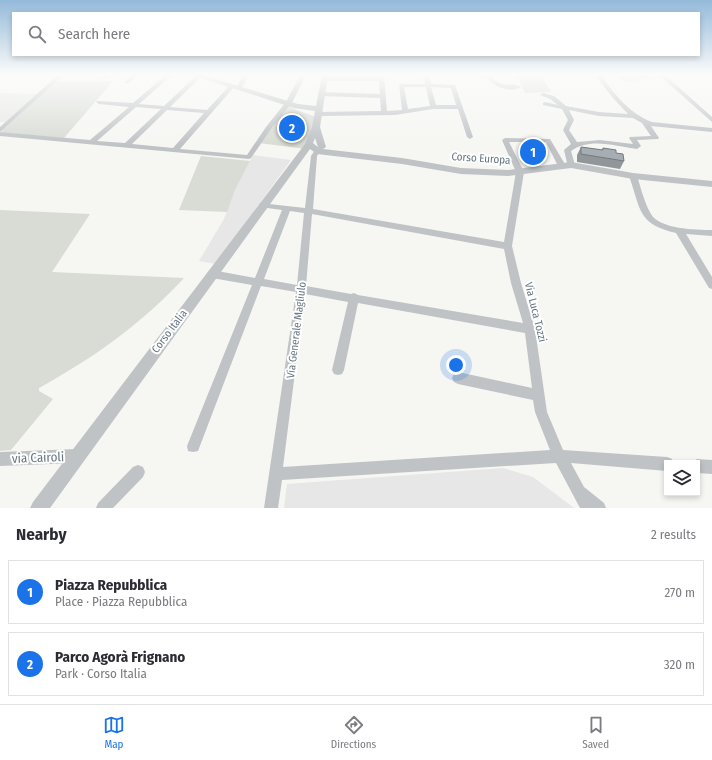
<!DOCTYPE html>
<meta charset="utf-8">
<style>
body{margin:0;font-family:"Fira Sans Condensed",sans-serif;background:#f7f7f7;color:#2b2b33}
.controls{position:absolute;right:12px;bottom:12px;display:grid;overflow:hidden;border-radius:0px;box-shadow:0 2px 6px #0003}
.controls button{width:36px;height:36px;display:grid;place-items:center;padding:0;border:0;border-bottom:1px solid #e1e1e2;background:#fff;color:#2b2b33;font:20px sans-serif}
.you{position:absolute;left:456px;top:365px;width:14px;height:14px;margin:-10px;border:3px solid #fff;border-radius:50%;background:#1a73e8;box-shadow:0 0 0 6px #1a73e833}
.badge{display:grid;place-items:center;width:26px;height:26px;border-radius:50%;background:#1a73e8;color:#fff;font-size:13px;font-weight:700}
.pin{position:absolute;translate:-50% -50%;border:2px solid #fff;box-shadow:0 1px 4px #0006}
.list{margin:0;padding:0;list-style:none}
h2{display:flex;justify-content:space-between;align-items:center;height:52px;margin:0;padding:0 16px;font-size:17px}
h2 small{font-size:13px;font-weight:400;color:#7c7c81}
.list li{display:grid;grid-template-columns:26px 1fr auto;gap:12px;align-items:center;box-sizing:border-box;height:64px;margin:0 8px 8px;padding:0 8px;border:1px solid #e1e1e2;border-radius:0px}
.list b{display:block;font-size:15px;white-space:nowrap}
.list p{margin:0;font-size:13px;white-space:nowrap;color:#7c7c81}
.list em{font-size:13px;font-style:normal;color:#7c7c81}
.icon{flex:none;width:22px;height:22px;fill:none;stroke:currentColor;stroke-width:2;stroke-linecap:round;stroke-linejoin:round}
.map{position:relative;flex:none;width:712px;height:508px;overflow:hidden}
.search{position:absolute;background:#fff;box-shadow:0 2px 6px #0003;left:12px;right:12px;top:12px;height:44px;display:flex;align-items:center;gap:10px;box-sizing:border-box;padding:0 14px;border-radius:0px;color:#7c7c81;font-size:15px}
.sheet{height:196px;background:#fff}
nav{display:flex;justify-content:space-around;align-items:center;box-sizing:border-box;height:56px;border-top:1px solid #e1e1e2;background:#fff;font-size:11px;color:#7c7c81}
nav a{display:grid;justify-items:center;gap:2px}
nav .on{color:#1a73e8}
.map>svg:first-child{display:block}
.built{fill:#e6e7e6}
.green{fill:#d8dcd4}
.lines{fill:none;stroke-linecap:round;stroke-linejoin:round}
.minor{fill:#bfc3c6;fill-rule:evenodd}
.tertiary{fill:#bfc3c6;fill-rule:evenodd}
.wall{fill:#90969a}
.building{fill:#a7aeb3;stroke:#757a7d}
.labels{text-anchor:middle;stroke-width:4;stroke-linejoin:round;paint-order:stroke}
.street-label{font-size:11px;fill:#677782;stroke:#fff}
.near-street-label{font-size:13px;fill:#677782;stroke:#fff}
</style>
<div class="map">
<svg width="712" height="508" viewBox="0 0 712 508">
<rect width="100%" height="100%" fill="#f6f6f3"/>
<g class="built">
<path d="M0,93L39,94L5,122H0Z"/>
<path d="M253,155L291,160L216,264L199,261L224,219L235,190Z"/>
<path d="M503,468L533,477L574,508H284L287,484Z"/>
</g>
<g class="green">
<path d="M517,75H541L551,92L525,93Z"/>
<path d="M616,75H648L651,79L638,78L641,82C631,82 621,83 616,75Z"/>
<path d="M57,81H113L64,138L4,133L1,131Z"/>
<path d="M289,107L316,117L306,149L259,143Z"/>
<path d="M201,156L250,161L235,190L227,212L179,210Z"/>
<path d="M0,210L90,214L52,272L184,278C140,325 95,357 39,388V391L53,399L11,450L0,451Z"/>
</g>
<g class="lines">
<g class="minor">
<path d="M58,75H64L0,132V127Z"/>
<path d="M104,75H110L105,79L102,77Z"/>
<path d="M132,75H139L129,83H125V81Z"/>
<path d="M166,75H172L139,104L164,106L197,75H201V77L170,107L207,110L230,85L235,86L180,149L247,155L266,127L286,102L300,75H306L292,103L271,129L251,158L249,159L0,136V132L90,140L129,107L99,104L96,102L97,101L133,103ZM136,107L161,109L125,143L97,141ZM167,110L204,113L173,148L132,144Z"/>
<path d="M243,75H249L241,89H237L236,88Z"/>
<path d="M378,75H384L387,111L402,110L399,84H425L423,75H429L431,84L455,85L473,137L470,139L467,137L458,109H433L395,115L318,116L315,114L318,112L381,111L380,98L321,96L318,94L321,92L380,94L379,81H324L321,79L324,77H379ZM404,87H426L430,106L408,109ZM431,87L451,88L456,105H436Z"/>
<path d="M485,75H491C501,90 510,81 521,87C509,94 492,86 485,75Z"/>
<path d="M595,75H601C615,95 629,113 652,122L712,128V132L651,126L659,138L658,139L637,140L641,146L637,149C616,146 589,137 571,151L575,165L574,167H568L564,150L571,144L563,130L568,120L562,109L543,105V103L545,102L558,105L550,99L540,95L543,93L554,96L566,106L599,112L628,114L613,98ZM569,110L599,116L633,118L642,123L651,136L630,137L629,138L633,144L600,140L577,142L569,130L574,120Z"/>
<path d="M659,75H665L712,117V122Z"/>
<path d="M505,138L550,139L566,166L565,168H559L546,142H509L524,172L512,246L521,283L535,329L547,412L563,450L667,457L672,459L673,463H667V471L571,463L584,487L604,503L606,508H580L556,463L282,480L278,508H264L296,292L261,286L198,451L193,452L188,451L187,446L252,285L212,278L209,277L207,274L209,271L212,270L255,278L282,210L260,207L259,205L260,203L305,208L311,156L315,150L317,149L320,151L317,156L313,209L504,242L516,172L502,140ZM290,211L304,213L297,285L264,279ZM312,214L504,249L511,283L523,323L358,295L354,293L351,294L306,286ZM305,294L348,302L332,370L334,374L338,375L342,374L344,370L358,303L525,333L532,388L458,372L454,374L452,378L454,382L458,384L533,400L535,412L550,450L283,467Z"/>
<path d="M630,174H636L637,176C641,188 644,202 651,214C659,229 696,230 712,230V236L686,234L712,277V289L709,288L676,233C637,224 641,209 629,176Z"/>
<path d="M77,449L82,451L84,456L82,461L77,463L0,466V452Z"/>
<path d="M697,459L712,460V474L697,473V463H692Z"/>
<path d="M138,465L143,467L145,472L143,477L113,508H96L98,503L133,467Z"/>
</g>
<path class="tertiary" d="M192,75H202L298,104L316,106L322,75H328L320,127L326,147L323,149L402,158L461,168L508,170L571,162L633,173L712,181V187L633,179L571,168L508,176L461,174L402,164L317,154L310,149L50,508H30L33,502L305,144L312,127L315,111L294,108ZM315,138L318,147L319,148L313,143Z"/>
</g>
<path class="wall" d="M581,147L602,150L603,148L624,161L620,169L577,162V155Z"/>
<path class="building" d="M581,147L603,150V148L616,150V153L623,154L624,161L581,154Z"/>
<linearGradient id="sky" x2="0" y2="1"><stop stop-color="#94bada"/><stop offset="0.51" stop-color="#fbfbfa"/><stop offset="1" stop-color="#fbfbfa" stop-opacity="0"/></linearGradient>
<rect width="712" height="146" fill="url(#sky)"/>
<g class="labels">
<g class="street-label">
<text transform="translate(481 158) rotate(4)" y="4">Corso Europa</text>
<text transform="translate(536 312) rotate(76)" y="4">Via Luca Tozzi</text>
<text transform="translate(296 330) rotate(-83)" y="4">Via Generale Magliulo</text>
<text transform="translate(169 331) rotate(-53)" y="4">Corso Italia</text>
</g>
<g class="near-street-label">
<text transform="translate(38 457) rotate(-2)" y="5">via Cairoli</text>
</g>
</g>
</svg>
<div class="controls">
<button><svg class="icon" aria-label="layers" viewBox="0 0 24 24"><path d="M12 4l9 5-9 5-9-5zM3 14l9 5 9-5"/></svg></button>
</div>
<div class="you"></div>
<div class="pin badge" style="left:533px;top:152px">1</div>
<div class="pin badge" style="left:292px;top:128px">2</div>
<div class="search"><svg class="icon" aria-label="search" viewBox="0 0 24 24"><circle cx="10" cy="10" r="6"/><path d="M15 15l6 6"/></svg>Search here</div>
</div>
<section class="sheet">
<h2>Nearby<small>2 results</small></h2>
<ul class="list">
<li><span class="badge">1</span><div><b>Piazza Repubblica</b><p>Place · Piazza Repubblica</p></div><em>270 m</em></li>
<li><span class="badge">2</span><div><b>Parco Agorà Frignano</b><p>Park · Corso Italia</p></div><em>320 m</em></li>
</ul>
</section>
<nav>
<a class="on"><svg class="icon" aria-label="map" viewBox="0 0 24 24"><path d="M3 6l6-2 6 2 6-2v14l-6 2-6-2-6 2zM9 4v14M15 6v14"/></svg>Map</a>
<a><svg class="icon" aria-label="directions" viewBox="0 0 24 24"><path d="M12 3l9 9-9 9-9-9zM9 14v-3h6M13 9l2 2-2 2"/></svg>Directions</a>
<a><svg class="icon" aria-label="saved" viewBox="0 0 24 24"><path d="M7 4h10v16l-5-4-5 4z"/></svg>Saved</a>
</nav>
